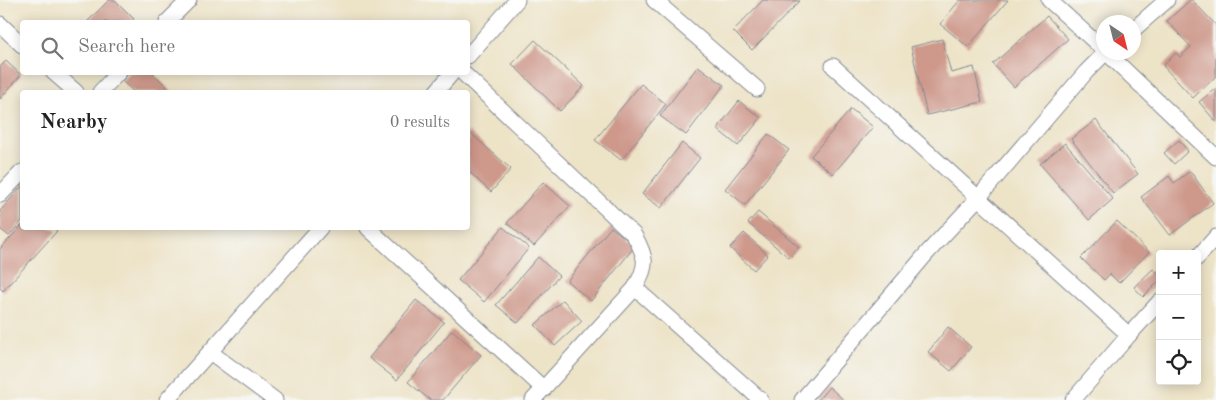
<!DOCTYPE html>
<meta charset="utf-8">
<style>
body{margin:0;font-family:"Old Standard TT",serif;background:#f6f6f6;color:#222}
.controls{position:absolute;right:15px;bottom:15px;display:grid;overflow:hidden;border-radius:5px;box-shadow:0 2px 12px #0003}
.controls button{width:45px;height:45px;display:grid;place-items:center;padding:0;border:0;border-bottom:1px solid #e0e0e0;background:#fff;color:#222;font:25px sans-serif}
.compass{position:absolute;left:1096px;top:15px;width:45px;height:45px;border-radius:50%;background:#fff;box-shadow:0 2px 12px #0003;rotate:145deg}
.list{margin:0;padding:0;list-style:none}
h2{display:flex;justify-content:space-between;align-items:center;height:65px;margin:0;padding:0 20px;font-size:21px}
h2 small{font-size:16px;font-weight:400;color:#767676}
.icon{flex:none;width:28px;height:28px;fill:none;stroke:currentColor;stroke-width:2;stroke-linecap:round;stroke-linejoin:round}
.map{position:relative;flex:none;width:1216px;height:400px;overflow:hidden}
.search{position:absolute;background:#fff;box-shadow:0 2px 12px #0003;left:20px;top:20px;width:450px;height:55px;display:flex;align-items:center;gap:12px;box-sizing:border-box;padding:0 18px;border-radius:5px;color:#767676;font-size:19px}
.panel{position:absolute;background:#fff;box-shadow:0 2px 12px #0003;left:20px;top:90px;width:450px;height:140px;border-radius:5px}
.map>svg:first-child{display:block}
.building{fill:#ce988b}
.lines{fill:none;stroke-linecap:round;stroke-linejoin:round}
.minor-casing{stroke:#848992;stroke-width:17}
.minor{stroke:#fff;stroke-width:15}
</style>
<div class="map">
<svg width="1216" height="400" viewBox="0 0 1216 400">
<rect width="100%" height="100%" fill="#f6f6f2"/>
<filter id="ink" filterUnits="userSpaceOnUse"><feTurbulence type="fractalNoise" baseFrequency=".02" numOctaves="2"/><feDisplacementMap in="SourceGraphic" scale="10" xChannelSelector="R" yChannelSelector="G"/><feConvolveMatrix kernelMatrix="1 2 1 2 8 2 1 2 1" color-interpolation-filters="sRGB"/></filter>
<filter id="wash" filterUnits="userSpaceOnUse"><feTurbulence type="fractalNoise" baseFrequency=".0096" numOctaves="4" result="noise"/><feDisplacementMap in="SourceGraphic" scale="20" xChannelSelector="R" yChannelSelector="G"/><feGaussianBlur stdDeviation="1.12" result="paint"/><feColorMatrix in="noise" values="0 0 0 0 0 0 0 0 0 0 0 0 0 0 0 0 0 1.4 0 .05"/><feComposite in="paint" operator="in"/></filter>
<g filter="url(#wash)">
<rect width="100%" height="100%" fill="#ede3c7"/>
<g id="blocks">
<g class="building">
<path d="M109,0H115L134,19L131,22H87Z"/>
<path d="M763,0L800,1L752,50L733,31Z"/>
<path d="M960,0H1008L968,47L940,24Z"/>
<path d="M1190,0H1192L1216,25V76L1193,98L1163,66L1176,53L1180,57L1191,47L1167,21Z"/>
<path d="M1047,16L1068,39L1014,87L993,64Z"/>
<path d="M942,39L951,73L974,67L982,102L927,115L911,47Z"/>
<path d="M535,40L584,86L560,111L512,64Z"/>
<path d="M6,61L21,75L0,99V67Z"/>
<path d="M698,66L724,85L686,135L660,116Z"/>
<path d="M130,72H152L172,92H134L122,81Z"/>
<path d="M641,84L666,104L621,160L595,140Z"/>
<path d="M1216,88V122L1199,102Z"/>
<path d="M739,101L761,118L738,146L717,129Z"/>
<path d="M851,109L873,127L833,174L811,156Z"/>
<path d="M1096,120L1138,174L1113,193L1071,139Z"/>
<path d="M468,131L511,169L491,192L468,171Z"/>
<path d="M768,134L789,150L745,205L725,189Z"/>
<path d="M1179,140L1188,151L1174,164L1164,153Z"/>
<path d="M682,143L700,158L661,208L642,194Z"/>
<path d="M1065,143L1113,199L1089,220L1040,164Z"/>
<path d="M1190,171L1213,203L1170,235L1141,197L1169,176L1174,183Z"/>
<path d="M543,182L570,206L534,246L507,223Z"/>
<path d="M22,186V221L9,236L0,229V211Z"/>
<path d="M758,212L799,247L789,258L748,223Z"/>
<path d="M1117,221L1149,252L1119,283L1110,274L1104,280L1081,258Z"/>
<path d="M22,225V228H53L57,231L3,291L0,288V249Z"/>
<path d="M503,227L529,248L484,302L458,280Z"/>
<path d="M611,227L635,246L591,301L567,281Z"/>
<path d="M744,233L768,255L754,270L730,248Z"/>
<path d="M538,257L559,276L518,323L496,305Z"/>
<path d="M1153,269L1160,275V280L1143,297L1134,287Z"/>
<path d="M416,300L444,322L397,380L369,358Z"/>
<path d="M563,300L582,321L555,346L535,325Z"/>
<path d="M948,327L971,347L951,371L928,352Z"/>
<path d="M452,330L481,355L443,400H430L408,382Z"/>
<path d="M829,387L844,400H818Z"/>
</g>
</g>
</g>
<g filter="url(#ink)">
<use href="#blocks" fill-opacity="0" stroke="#848992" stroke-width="1"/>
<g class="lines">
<defs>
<g id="minor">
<path d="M654,0L757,89"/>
<path d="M1049,0L1104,50"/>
<path d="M167,22L189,0"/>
<path d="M0,24L22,45"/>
<path d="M1134,29L1167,0"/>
<path d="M468,56L517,0"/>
<path d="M833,66L1129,335L1073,400"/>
<path d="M53,72L76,92"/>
<path d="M462,72L634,235C647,258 648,265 635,288L533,400"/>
<path d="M100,92L119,72"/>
<path d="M436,92L453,72"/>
<path d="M0,195L22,172"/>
<path d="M368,228L544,389"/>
<path d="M1197,258L1216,237"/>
<path d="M635,288L761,400"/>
<path d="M1129,335L1160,301"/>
<path d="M210,352L275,400"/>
<path d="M167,400L320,228"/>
<path d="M802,400L927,253L979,197L1086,72L1106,52L1216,157"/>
</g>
</defs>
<use href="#minor" class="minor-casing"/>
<use href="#minor" class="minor"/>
</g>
</g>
</svg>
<div class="controls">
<button>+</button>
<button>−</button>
<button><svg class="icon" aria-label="locate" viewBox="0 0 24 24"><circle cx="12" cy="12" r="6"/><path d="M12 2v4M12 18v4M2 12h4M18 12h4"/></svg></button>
</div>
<svg class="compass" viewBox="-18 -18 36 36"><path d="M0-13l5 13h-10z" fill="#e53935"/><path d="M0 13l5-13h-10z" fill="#767676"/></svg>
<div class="search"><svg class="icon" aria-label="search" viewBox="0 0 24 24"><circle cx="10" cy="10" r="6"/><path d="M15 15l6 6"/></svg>Search here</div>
<section class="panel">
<h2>Nearby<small>0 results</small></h2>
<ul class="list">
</ul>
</section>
</div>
